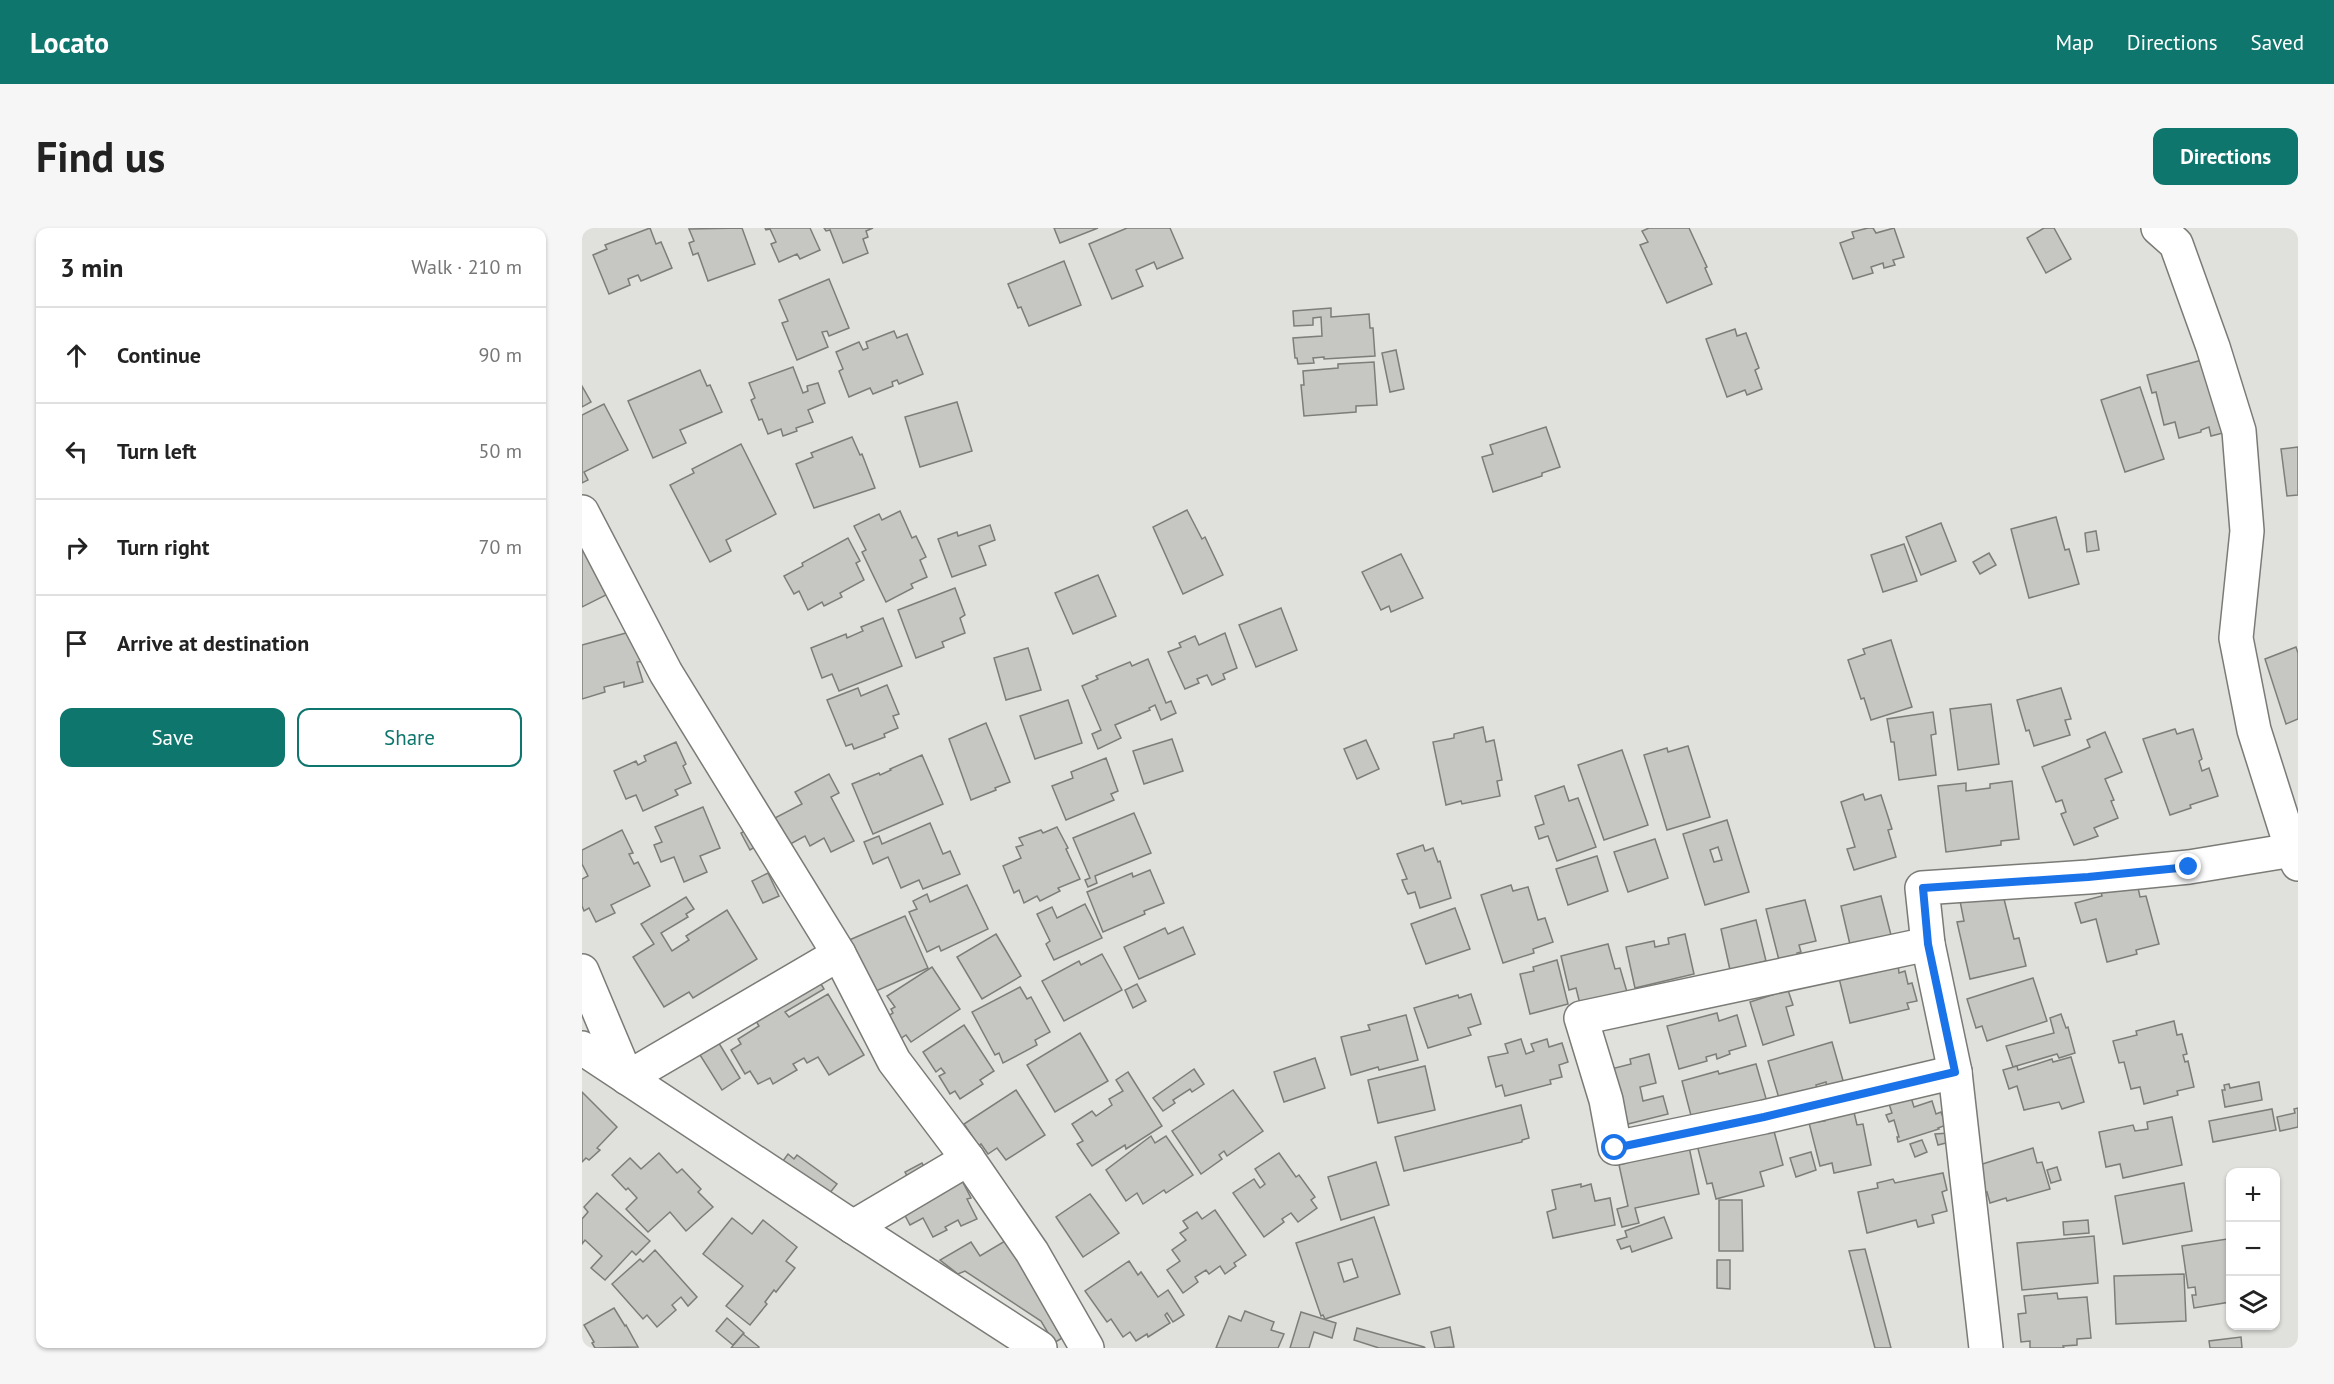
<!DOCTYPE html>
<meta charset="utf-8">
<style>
body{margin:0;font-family:"PT Sans",sans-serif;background:#f6f6f6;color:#222}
.controls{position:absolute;right:18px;bottom:18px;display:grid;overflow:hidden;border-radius:12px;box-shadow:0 2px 4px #0004}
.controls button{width:54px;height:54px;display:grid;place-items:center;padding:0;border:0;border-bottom:2px solid #e0e0e0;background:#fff;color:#222;font:30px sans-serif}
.stop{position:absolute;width:18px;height:18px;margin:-14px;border:4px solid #1a73e8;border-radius:50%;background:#fff}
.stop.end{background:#1a73e8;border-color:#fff;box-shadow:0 2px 6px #0008}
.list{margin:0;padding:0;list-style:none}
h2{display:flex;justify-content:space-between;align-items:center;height:78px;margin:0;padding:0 24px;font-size:26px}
h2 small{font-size:20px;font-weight:400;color:#767676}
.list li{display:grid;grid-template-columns:39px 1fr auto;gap:18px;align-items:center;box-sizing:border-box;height:96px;padding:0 24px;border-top:2px solid #e0e0e0}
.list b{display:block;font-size:22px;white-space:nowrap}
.list em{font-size:20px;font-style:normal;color:#767676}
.actions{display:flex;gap:12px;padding:18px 24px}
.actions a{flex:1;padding:14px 0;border:2px solid #0f766e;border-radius:12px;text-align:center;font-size:21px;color:#0f766e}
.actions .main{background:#0f766e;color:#fff}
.icon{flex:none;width:33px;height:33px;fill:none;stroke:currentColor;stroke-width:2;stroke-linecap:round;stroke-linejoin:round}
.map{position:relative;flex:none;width:1716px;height:1120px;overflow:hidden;border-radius:12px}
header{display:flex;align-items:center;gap:36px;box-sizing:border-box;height:84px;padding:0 30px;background:#0f766e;color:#fff}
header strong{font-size:28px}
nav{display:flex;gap:33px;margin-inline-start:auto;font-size:21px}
.intro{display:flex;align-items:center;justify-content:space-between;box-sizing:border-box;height:144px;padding:0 36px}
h1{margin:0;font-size:42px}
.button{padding:15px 27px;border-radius:12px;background:#0f766e;color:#fff;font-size:21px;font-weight:700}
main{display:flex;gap:36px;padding:0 36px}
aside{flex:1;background:#fff;border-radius:12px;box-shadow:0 2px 4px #0004}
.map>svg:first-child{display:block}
.building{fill:#c6c6c2;stroke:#7d7e79;stroke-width:1.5;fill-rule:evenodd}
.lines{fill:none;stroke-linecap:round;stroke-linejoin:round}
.minor-casing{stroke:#7a7a76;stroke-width:36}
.minor{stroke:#fff;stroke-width:33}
.route{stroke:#1a73e8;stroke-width:8}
</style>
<header>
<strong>Locato</strong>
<nav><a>Map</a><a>Directions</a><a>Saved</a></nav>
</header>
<div class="intro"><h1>Find us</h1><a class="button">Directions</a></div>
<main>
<aside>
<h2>3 min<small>Walk · 210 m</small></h2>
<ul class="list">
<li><svg class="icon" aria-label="ahead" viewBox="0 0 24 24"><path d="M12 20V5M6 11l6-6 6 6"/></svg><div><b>Continue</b></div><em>90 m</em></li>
<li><svg class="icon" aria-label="left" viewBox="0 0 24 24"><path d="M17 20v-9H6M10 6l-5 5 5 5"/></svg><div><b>Turn left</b></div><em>50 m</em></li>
<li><svg class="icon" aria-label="right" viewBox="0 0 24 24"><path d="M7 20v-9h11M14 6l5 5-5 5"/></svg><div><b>Turn right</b></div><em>70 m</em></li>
<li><svg class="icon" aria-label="arrive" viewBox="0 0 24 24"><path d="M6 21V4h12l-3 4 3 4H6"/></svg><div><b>Arrive at destination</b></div></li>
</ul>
<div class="actions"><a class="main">Save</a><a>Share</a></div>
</aside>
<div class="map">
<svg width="1716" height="1120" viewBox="0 0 1716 1120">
<rect width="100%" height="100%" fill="#e0e0dc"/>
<g class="building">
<path d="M68,0L74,16L79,14L90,40L59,53L56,47L46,51L48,57L27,66L11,27L25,21L23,17Z"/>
<path d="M160,0L173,36L126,53L116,25L111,27L107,15L112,13L107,1Z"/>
<path d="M183,0H228L238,22L218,31L215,26L197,34L189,16L194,14L188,1L184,2Z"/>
<path d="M242,0H291L284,3L286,9L281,11L286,25L261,35L248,2L244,3Z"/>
<path d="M472,0H516L478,15Z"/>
<path d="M545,0H588L601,30L575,41L572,34L554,42L561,58L530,71L507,16Z"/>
<path d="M1067,0H1107L1125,39L1123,40L1130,56L1085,75L1058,17L1066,14L1060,3Z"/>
<path d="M1286,0H1291L1294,5L1312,0L1322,29L1311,32L1313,37L1302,40L1301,35L1289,39L1291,45L1271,51L1258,15L1272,10L1270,4Z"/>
<path d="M1462,0H1472L1489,31L1464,45L1445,10Z"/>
<path d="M482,33L499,77L447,98L439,79L436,80L426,56Z"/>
<path d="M247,51L267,100L247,108L245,103L240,104L246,119L215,132L200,95L206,93L197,72Z"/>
<path d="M749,80V89L787,86L788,100H791L793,128L742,131V129L731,130L732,135L716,136L715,130H713L711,110L740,108L739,89L731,90V97L712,98L711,83Z"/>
<path d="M1153,101L1155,108L1164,105L1177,140L1173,142L1180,161L1165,167L1163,162L1145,169L1124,111Z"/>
<path d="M312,103L315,110L325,106L341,146L317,156L315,152L310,154L311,158L291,166L288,160L267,169L257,143L261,141L254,124L277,114L281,122L286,120L284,114Z"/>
<path d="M814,122L822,161L808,164L800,125Z"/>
<path d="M1620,132L1641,205L1629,208L1627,199L1619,202V204L1597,210L1593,194L1582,197L1574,164L1570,165L1565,147Z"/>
<path d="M792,134L795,177L774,178V184L722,188L719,157H722L721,143L756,140V136Z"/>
<path d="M211,139L221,165L226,163L225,158L236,155L243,175L226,182L231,194L214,200L215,203L201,208L199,201L186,206L180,191L177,192L169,172L173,170L167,155Z"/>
<path d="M118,142L125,158L128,157L140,184L98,202L104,215L71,230L46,173Z"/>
<path d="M0,158L9,174L0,179Z"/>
<path d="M1558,159L1582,231L1543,244L1519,172Z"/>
<path d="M375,174L390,223L338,239L323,189Z"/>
<path d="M22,176L46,222L2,244L6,252L0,255V187Z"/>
<path d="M964,199L978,239L960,245V248L911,264L900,229L911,226L908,217Z"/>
<path d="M270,209L278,227L280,226L293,260L232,280L214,236L231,229L229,225Z"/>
<path d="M159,216L194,286L144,312L149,323L128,334L88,257L112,245L110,241Z"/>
<path d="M1716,219V267L1705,268L1699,221Z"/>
<path d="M605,282L620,311L623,309L641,347L601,366L571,299Z"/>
<path d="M318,283L330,310L334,308L344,329L338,332L345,349L329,356L331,360L304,374L280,324L284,322L272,298L297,286L300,292Z"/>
<path d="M1474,289L1483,322L1487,321L1497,356L1447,370L1429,301Z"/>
<path d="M1359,295L1374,333L1339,347L1324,309Z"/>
<path d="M408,297L413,312L397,318L404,337L370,349L356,311L375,304L376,308Z"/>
<path d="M1514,303L1517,322L1505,324L1503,305Z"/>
<path d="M0,309L26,366L0,379Z"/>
<path d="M266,310L278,333L274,335L282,352L258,365L260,369L242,378L240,374L226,382L217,363L212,366L202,348L221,338L220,335Z"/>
<path d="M1322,316L1335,353L1301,364L1289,327Z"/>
<path d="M1407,325L1414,337L1398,346L1391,334Z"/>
<path d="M819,326L841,370L809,384L807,378L799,382L780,344Z"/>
<path d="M516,347L534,388L491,406L473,365Z"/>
<path d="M373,360L383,387L378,390L383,405L360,414L362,419L334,430L316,382Z"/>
<path d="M699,380L715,422L674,439L657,397Z"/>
<path d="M301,390L320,438L257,463L250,446L240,450L229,420L264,406L265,410L281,403L279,399Z"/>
<path d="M55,402L62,433L55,434L61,454L42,459V454L22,459L23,464L0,471V417Z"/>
<path d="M643,405L655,440L641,446L643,451L630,457L625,447L615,451L617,455L603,461L586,424L599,419L597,415L613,408L617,417Z"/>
<path d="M1309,412L1330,479L1289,492L1282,470L1279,471L1266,432L1283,426L1281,421Z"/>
<path d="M1714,419L1716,425V491L1704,496L1683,431Z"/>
<path d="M446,420L459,462L424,472L412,430Z"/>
<path d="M566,431L584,475L589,473L594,485L579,492L573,477L567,480L568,482L533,497L539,510L516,521L510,506L519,502L500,458L516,451L514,448L548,434L550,438Z"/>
<path d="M305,457L317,486L311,488L316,500L302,506L303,509L272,521L270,516L264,518L245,472L276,460L279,468Z"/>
<path d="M1479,460L1489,491L1483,492L1488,507L1452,518L1447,502L1444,503L1435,472Z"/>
<path d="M486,472L500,515L453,531L438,488Z"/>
<path d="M1409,476L1417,536L1376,542L1368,481Z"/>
<path d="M1351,484L1354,506L1349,507L1354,547L1317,552L1312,514H1309L1305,491Z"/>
<path d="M404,495L428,554L413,560L414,562L389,572L367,511Z"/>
<path d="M901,499L904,514L912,512L920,552L915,553L918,568L880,576L879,573L864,577L851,514L872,510V506Z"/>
<path d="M1593,501L1595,506L1611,501L1620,531L1617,533L1620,543L1627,540L1636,568L1608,577L1609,580L1588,587L1561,511Z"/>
<path d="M1523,504L1540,544L1523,551L1532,572L1529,573L1536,590L1512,600L1516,608L1492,617L1479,586L1484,584L1480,572L1474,574L1460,539L1508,519L1505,512Z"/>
<path d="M590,511L601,543L562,556L551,523Z"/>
<path d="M784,512L797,541L775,551L762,521Z"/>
<path d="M94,514L104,536L101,538L109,555L93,562L96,567L61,583L54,567L44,571L32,543L54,533L56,537L64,533L62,528Z"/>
<path d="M1106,518L1128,589L1085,602L1062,527L1085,520L1086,524Z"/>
<path d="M1040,522L1066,597L1022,612L996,537Z"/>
<path d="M340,527L361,576L291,606L270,556L297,545L298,547L309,542L308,541Z"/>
<path d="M524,530L536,563L529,566L532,572L484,592L470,558L491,550L489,544Z"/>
<path d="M247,546L257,565L249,569L272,613L249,624L242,610L228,618L223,608L201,620L187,593L220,576L213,564Z"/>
<path d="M1430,553L1437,611L1419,613V617L1364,624L1356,558L1384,555V563L1408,560V556Z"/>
<path d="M982,558L987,573L996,570L1014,619L975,633L966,608L957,611L953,599L962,596L953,568Z"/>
<path d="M1281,566L1283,572L1299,567L1310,601L1306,602L1314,629L1272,642L1265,621L1273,619L1259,574Z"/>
<path d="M121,579L138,620L118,628L125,644L102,654L92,629L79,634L72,617L80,614L73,599Z"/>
<path d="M552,585L569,625L513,648L515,655L506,659L503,652L508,650L491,610Z"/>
<path d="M1145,592L1167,664L1123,677L1101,606ZM1136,619L1140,632L1132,634L1128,622Z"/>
<path d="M348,595L361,626L368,623L378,646L341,661L337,652L319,660L306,629L291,636L282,614L297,608L300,616Z"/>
<path d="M170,599L178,616L168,622L159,605Z"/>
<path d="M475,599L486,620L484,621L498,651L476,660L478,663L458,673L455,668L442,675L437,662L432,665L421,638L439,630L434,619L441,617L437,610L459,602L461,605Z"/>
<path d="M40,602L51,625L47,626L52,636L56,634L68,658L29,677L33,685L14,694L7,680L2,683L0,678V651L6,648L0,636V622Z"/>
<path d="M1073,611L1086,650L1046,664L1032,624Z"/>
<path d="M841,617L843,623L851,620L856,634L858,633L869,670L838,680L833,664L826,666L823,660L820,652L825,651L815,626Z"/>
<path d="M1015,628L1026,663L986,677L974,641Z"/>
<path d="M568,642L582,675L562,683L563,686L521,704L505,664L550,645L551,649Z"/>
<path d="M186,645L197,668L181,675L170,653Z"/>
<path d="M1555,655L1558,669L1564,668L1577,716L1554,722L1555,726L1525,734L1514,691L1499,695L1493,675L1520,668L1519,664Z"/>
<path d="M385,657L406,701L359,723L357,718L345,724L327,684L335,681L331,673L345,666L348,674Z"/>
<path d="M929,657L931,663L946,659L956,692L963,690L971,714L951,721L952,725L921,735L899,667Z"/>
<path d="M1420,663L1432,711L1437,710L1444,738L1388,751L1375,694L1382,693L1378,673Z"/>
<path d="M1299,668L1311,715L1270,725L1259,678Z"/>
<path d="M104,669L112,681L104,686L106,689L79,705L90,723L107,712L104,708L145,682L175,731L111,770L107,764L82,779L51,729L72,716L59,696Z"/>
<path d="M1223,672L1234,713L1217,717L1219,724L1215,725L1216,732L1198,736L1184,681Z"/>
<path d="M503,676L520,710L472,732L464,716L468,713L455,686L470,679L475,690Z"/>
<path d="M873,680L888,721L844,736L829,696Z"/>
<path d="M323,688L346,740L285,767L265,713Z"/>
<path d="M1174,692L1184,733L1148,742L1139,701Z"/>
<path d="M601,699L613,726L557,751L542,719L583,700L586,706Z"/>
<path d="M414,706L439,748L400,771L375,729Z"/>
<path d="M1103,706L1112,746L1053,760L1044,719L1072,713L1073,719L1087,716L1086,710Z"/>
<path d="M1026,716L1033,741L1038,740L1045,764L998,776L994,760L987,762L979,728Z"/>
<path d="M520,726L540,762L482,793L460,753L497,733L499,737Z"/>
<path d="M975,732L986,776L948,786L938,746L952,743L951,739Z"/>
<path d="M1316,736L1317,745L1323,743L1326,756L1330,755L1335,773L1325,775L1327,781L1268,795L1257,750Z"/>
<path d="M350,739L378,781L329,814L324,807L315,813L300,792L311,785L309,781L313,779L305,768Z"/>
<path d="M1451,750L1465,793L1405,813L1400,798L1394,800L1385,771Z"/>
<path d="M239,756L242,761L203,784L207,789L246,766L282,827L247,847L236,829L225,835L222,830L211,836L215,842L191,856L188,850L176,856L168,843L163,846L149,822L159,816L156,811L177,798L168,783Z"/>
<path d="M555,756L564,773L551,780L543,762Z"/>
<path d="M438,759L445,771L449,769L468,804L453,812L455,817L421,835L417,825L413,827L390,784Z"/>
<path d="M1206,762L1211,777L1204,779L1212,807L1181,817L1168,774Z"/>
<path d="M889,766L899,796L886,800L889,807L846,820L832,780L876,767L877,770Z"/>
<path d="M1135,785L1137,793L1155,787L1164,818L1147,823L1148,826L1135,831L1134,826L1124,829L1125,833L1097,841L1085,798Z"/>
<path d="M1479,786L1484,800L1486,799L1493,825L1477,830L1475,826L1431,839L1424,818L1472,805L1468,790Z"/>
<path d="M824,787L836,832L797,842L796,839L769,847L759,809L788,802L786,797Z"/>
<path d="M1592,793L1595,807L1600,806L1605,826L1601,827L1603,834L1606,833L1612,859L1595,863L1596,867L1562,876L1558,859L1549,861L1542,834L1537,835L1531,813L1555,807L1554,803Z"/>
<path d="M382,797L412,843L398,852L401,856L378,871L373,863L368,866L357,848L363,845L359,840L354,844L341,824Z"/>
<path d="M498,805L526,853L473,884L445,837Z"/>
<path d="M132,807L158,850L140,862L113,819Z"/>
<path d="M939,811L944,826L952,823L949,816L965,811L967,819L980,815L986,834L977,837L980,849L968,852L969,856L923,868L920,857L914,859L906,829L926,825L923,816Z"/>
<path d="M1250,814L1262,856L1245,861L1244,854L1234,857L1237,866L1199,877L1186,833Z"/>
<path d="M1067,826L1074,855L1058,859L1061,873L1081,868L1086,886L1038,898L1025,842L1049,836L1048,831Z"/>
<path d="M1489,829L1502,874L1480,881L1477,874L1442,882L1435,858L1427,861L1421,842L1435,838L1436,842L1470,831L1471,834Z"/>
<path d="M733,830L743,860L702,874L692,844Z"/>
<path d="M1174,836L1185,874L1112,899L1100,853L1136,843L1137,846Z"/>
<path d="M843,838L853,882L796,895L786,852Z"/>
<path d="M612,841L622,856L610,864L608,861L591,872L593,875L581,883L571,870Z"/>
<path d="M546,844L580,898L544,921L543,917L510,938L495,916L501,913L490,896L510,883L514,888L530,877L527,871L541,863L534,852Z"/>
<path d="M1677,854L1680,872L1643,879L1640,862H1643L1642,857L1647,856L1648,860Z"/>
<path d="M434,862L463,907L424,932L415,920L406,926L399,916L397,918L382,896Z"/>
<path d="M651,862L681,903L645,928L642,923L637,927L640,931L619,946L590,903Z"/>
<path d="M1327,863L1332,879L1350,873L1354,886L1359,884L1364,897L1356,900L1357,901L1316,914L1315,909H1317L1312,892L1307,894L1304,887L1310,885L1305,870Z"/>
<path d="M0,864L35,899L15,920L18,922L7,932L4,930L0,934Z"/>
<path d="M939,877L947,910L940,912V914L822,943L813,909Z"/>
<path d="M1271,880L1275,897L1281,896L1289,937L1252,945L1250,935L1238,938L1227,895L1243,893L1241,888Z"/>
<path d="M1716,880V899L1698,903L1695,889L1713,885L1712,881Z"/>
<path d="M1690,881L1694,902L1631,914L1627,893Z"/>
<path d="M1590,889L1600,937L1541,950L1538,936L1524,939L1517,904L1551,897L1553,903L1566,901L1565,894Z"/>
<path d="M1189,892L1201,937L1178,944L1182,958L1134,971L1130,955L1125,956L1114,913Z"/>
<path d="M1367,905L1368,914L1356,917L1353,906Z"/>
<path d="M569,908L573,915L584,908L611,947L584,965L582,962L561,976L555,965L544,973L524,942Z"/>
<path d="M1340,912L1345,924L1333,929L1328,916Z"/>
<path d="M1107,919L1117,966L1053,980L1057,995L1040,999L1035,981L1046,978L1037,937L1045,935V933Z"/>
<path d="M1451,920L1455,935L1460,934L1468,961L1425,973L1424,970L1408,975L1405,964L1399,966L1391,939Z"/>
<path d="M1229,924L1234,942L1214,949L1208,930Z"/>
<path d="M77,925L95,945L100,941L119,961L116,964L131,979L104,1003L88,984L66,1004L44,981L55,970L46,960L44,962L30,947L48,930L59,941Z"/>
<path d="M697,925L714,949L717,947L733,969L729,972L735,980L716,994L709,985L700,991L702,994L682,1009L651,965L672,951L678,960L683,956L673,941Z"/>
<path d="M206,926L212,931L215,927L255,956L243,971L198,937Z"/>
<path d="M794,934L807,977L759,992L746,949Z"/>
<path d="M340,935L348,950L331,959L323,944Z"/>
<path d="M1475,939L1479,952L1469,955L1465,942Z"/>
<path d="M374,941L389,970L385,971L395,991L379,998L376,992L363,999L365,1002L351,1009L341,990L328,997L318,978Z"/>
<path d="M1361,945L1365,962L1360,964L1365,983L1350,987L1352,995L1336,999L1334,992L1285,1005L1276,964L1296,960L1295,955L1311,951L1313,955Z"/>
<path d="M1602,955L1610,1003L1541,1016L1533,968Z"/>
<path d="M999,956V959L1009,956L1013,973L1028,970L1033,997L971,1010L965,984L974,981L970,962Z"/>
<path d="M15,965L68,1013L54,1027L50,1023L23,1052L9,1040L20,1028L3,1012L0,1016V991L6,984L2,979Z"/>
<path d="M508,966L537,1005L501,1029L474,989Z"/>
<path d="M1137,972H1160L1161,1023H1137Z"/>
<path d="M633,982L664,1027L652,1035L654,1038L643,1046L638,1038L627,1046L624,1042L613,1049L616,1054L601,1065L585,1042L598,1033L590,1022L604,1012L598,1005L606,1000L601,993L615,984L620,991Z"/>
<path d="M792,989L818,1066L743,1091L741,1087L739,1088L714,1015ZM770,1031L776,1049L762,1054L756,1035Z"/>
<path d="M1082,989L1090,1010L1050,1024L1048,1018L1039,1021L1035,1012L1045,1009L1043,1003Z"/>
<path d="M150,990L170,1006L181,992L215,1019L204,1033L213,1040L194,1064L192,1062L183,1074L185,1076L168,1097L144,1078L161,1058L121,1026Z"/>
<path d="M1506,992L1507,1005L1482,1007L1481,994Z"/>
<path d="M1512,1008L1516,1055L1440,1062L1435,1015Z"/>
<path d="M1645,1011L1648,1029V1074L1612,1080L1610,1067H1614L1613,1059L1606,1060L1600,1018Z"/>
<path d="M423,1013L490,1104L472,1115L459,1093L383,1043L376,1046L358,1032L389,1014L398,1028Z"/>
<path d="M1283,1021L1309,1120H1293L1267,1023Z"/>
<path d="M73,1022L115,1069L106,1078L99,1069L90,1077L94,1082L75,1099L65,1087L61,1091L30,1056L58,1031L61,1034Z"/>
<path d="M1135,1032H1148V1061L1135,1060Z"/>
<path d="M547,1033L556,1047L559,1044L576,1069L586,1062L602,1087L591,1094L585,1085L583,1087L588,1095L566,1109L565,1106L554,1113L548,1104L541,1109L529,1091L525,1094L503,1063Z"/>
<path d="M1602,1046L1604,1093L1534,1096L1532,1048Z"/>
<path d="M1475,1065L1476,1071L1505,1069L1509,1110L1495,1111V1117L1481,1118L1482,1120H1448V1113L1439,1114L1436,1086L1444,1085L1442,1068Z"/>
<path d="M32,1080L43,1098L44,1097L56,1119L13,1120L10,1115L12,1114L2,1097Z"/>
<path d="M663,1083L692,1094L689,1102L702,1106L696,1120H634L647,1088L659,1093Z"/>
<path d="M719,1084L754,1095L750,1110L732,1104L727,1120H708Z"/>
<path d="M145,1090L162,1105L151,1117L134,1103Z"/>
<path d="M868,1099L872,1119L853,1120L849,1104Z"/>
<path d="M775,1100L842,1119L843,1120H797L772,1112Z"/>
<path d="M161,1106L177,1119L176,1120H149Z"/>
<path d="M1659,1109L1660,1120H1628L1627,1113Z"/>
</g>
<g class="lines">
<defs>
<g id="minor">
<path d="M1576,0L1594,16L1631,119L1657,203L1665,303L1654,410L1672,502L1710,622L1716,636"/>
<path d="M0,284L84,445L257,726L312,833L386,931L450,1024L505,1120"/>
<path d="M1346,716L999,790L1024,872L1033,920L1182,889L1373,844"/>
<path d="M0,743L45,850L257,726"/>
<path d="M0,820L271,999L458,1120"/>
<path d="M271,999L386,931"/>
<path d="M1404,1120L1373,844L1346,716L1340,660L1506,649L1607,639L1710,622"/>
</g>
</defs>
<use href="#minor" class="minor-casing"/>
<use href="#minor" class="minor"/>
</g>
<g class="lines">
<path class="route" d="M1033,920L1182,889L1373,844L1346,716L1341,660L1506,649L1607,639"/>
</g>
</svg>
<div class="controls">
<button>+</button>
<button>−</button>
<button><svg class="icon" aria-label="layers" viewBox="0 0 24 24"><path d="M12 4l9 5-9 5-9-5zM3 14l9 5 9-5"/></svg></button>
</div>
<div class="stop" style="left:1033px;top:920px"></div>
<div class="stop end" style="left:1607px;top:639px"></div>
</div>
</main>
